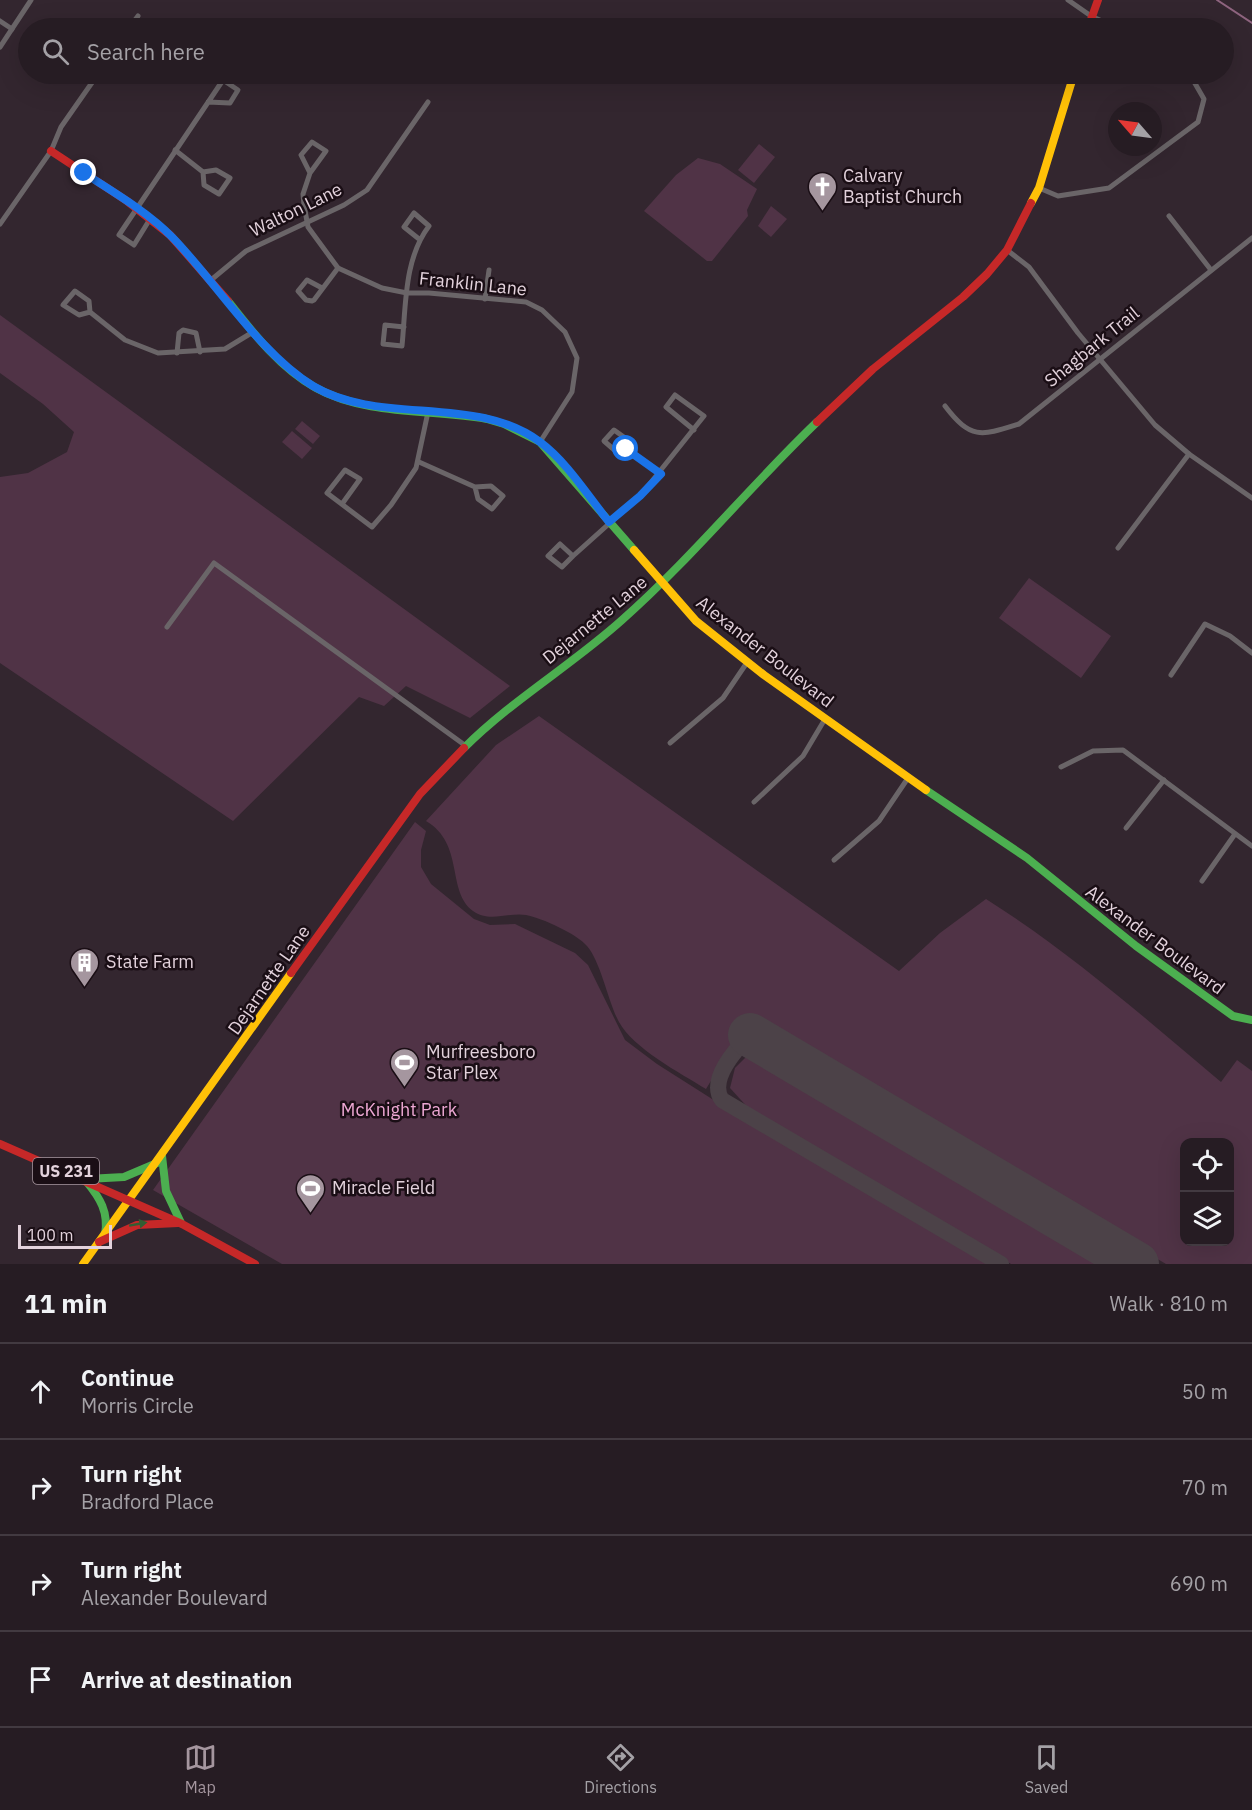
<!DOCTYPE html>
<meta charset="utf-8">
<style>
body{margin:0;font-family:"IBM Plex Sans",sans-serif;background:#322930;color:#f1f3f6}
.controls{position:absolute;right:18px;bottom:18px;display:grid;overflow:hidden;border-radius:12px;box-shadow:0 6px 24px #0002}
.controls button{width:54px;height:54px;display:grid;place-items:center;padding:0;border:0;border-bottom:2px solid #423a41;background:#261c23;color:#f1f3f6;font:30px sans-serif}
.compass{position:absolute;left:1108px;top:102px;width:54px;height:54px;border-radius:50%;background:#261c23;box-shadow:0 6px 24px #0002;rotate:298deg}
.scale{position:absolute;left:18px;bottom:15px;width:94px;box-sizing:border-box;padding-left:6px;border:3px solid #e3d2dc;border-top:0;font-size:16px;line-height:21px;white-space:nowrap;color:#e3d2dc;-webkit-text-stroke:4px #1a0e15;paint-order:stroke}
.stop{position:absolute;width:18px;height:18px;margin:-14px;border:4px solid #1a73e8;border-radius:50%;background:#fff}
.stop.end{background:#1a73e8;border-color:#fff;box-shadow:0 2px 6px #0008}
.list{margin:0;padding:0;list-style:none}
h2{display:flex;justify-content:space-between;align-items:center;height:78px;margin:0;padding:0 24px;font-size:26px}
h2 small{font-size:20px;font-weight:400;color:#a4a1a6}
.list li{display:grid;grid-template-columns:39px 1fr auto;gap:18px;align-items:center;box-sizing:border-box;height:96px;padding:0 24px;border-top:2px solid #423a41}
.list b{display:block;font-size:22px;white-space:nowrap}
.list p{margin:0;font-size:20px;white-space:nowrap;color:#a4a1a6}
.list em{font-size:20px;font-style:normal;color:#a4a1a6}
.icon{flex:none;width:33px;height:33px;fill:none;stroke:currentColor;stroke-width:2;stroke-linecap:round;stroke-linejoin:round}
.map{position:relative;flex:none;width:1252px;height:1264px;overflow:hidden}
.search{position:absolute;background:#261c23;box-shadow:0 6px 24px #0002;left:18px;right:18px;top:18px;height:66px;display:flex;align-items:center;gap:15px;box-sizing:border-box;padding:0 21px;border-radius:33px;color:#a4a1a6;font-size:22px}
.sheet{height:462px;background:#261c23}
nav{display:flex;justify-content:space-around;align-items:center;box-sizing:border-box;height:84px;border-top:2px solid #423a41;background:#261c23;font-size:16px;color:#a4a1a6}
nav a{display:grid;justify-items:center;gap:3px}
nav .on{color:#a5969f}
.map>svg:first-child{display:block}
.green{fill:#503346;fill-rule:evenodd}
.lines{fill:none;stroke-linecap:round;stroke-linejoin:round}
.stream{stroke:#8e647f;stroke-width:2}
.taxiway{stroke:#4c4248;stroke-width:16}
.runway{stroke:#4c4248;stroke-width:44}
.street{stroke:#6a6568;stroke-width:5}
.fast{stroke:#4caf50;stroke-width:8}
.slow{stroke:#ffc107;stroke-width:8}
.jam{stroke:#c62828;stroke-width:8}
.oneway{fill:#335e32}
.route{stroke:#1a73e8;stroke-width:8}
.labels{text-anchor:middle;stroke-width:5;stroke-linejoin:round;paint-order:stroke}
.shield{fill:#1a0e15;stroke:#a797a0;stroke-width:1.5}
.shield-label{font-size:16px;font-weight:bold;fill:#e3d2dc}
.poi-label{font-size:18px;fill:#e3d2dc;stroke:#1a0e15;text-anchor:start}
.street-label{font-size:18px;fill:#e3d2dc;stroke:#1a0e15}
.park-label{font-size:18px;fill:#eda7d3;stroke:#1a0e15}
</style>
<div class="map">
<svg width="1252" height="1264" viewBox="0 0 1252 1264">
<rect width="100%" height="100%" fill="#33262f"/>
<g class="green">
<path d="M759,144L775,157L754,183L738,170Z"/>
<path d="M698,158L720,164L757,189L747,210L748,216L712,261H707L644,211L676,175Z"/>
<path d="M771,206L787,219L771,237L758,226Z"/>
<path d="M0,315L510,686L470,718L406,686L384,706L359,697L233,821L0,663V477L28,473L67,452L74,432L43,404L0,373Z"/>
<path d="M302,421L320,436L313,444L295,429Z"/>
<path d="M292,431L312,448L302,459L282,442Z"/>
<path d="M1029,578L1111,636L1081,678L999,618Z"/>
<path d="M539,716L899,971L940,933L986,899C1070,952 1145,1018 1221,1082L1237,1060L1252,1071V1264H1166L749,1018L706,1089C680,1073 633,1048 619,1022C608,1002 601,962 587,946C577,934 542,918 526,915C509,912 489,923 473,911C446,891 465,844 426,821L496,745ZM1184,1142H1230V1242H1184Z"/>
<path d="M415,822L426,831L421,850V867L431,884L474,919L490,925L515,924L575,953L588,965L625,1040L657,1064L753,1125L990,1264H282L153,1190Z"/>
<path d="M750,1053L1104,1261L1103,1264H1011L751,1111L730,1088L735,1068Z"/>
</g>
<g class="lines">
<path class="stream" d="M1217,0L1252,23"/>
<g class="taxiway">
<path d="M750,1035C736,1049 708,1080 722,1100L1001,1264"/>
<path d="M1108,1246L1115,1255L1117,1264"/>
<path d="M1123,1264H1135"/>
</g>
<path class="runway" d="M750,1035L1137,1264"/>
<g class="street">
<path d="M1068,0L1091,16L1117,28"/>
<path d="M0,21L12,29"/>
<path d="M129,28L138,16"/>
<path d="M0,47L31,0"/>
<path d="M175,150L203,172L216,170L230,178L219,194L204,185L203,172"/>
<path d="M310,173L301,155L312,142L326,151L310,173L303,194L304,205L308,227L338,268L382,288L407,293H429L526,302L542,310L565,332L577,358L572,392L540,442"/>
<path d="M1039,188L1058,196L1109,188L1198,122L1204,99L1193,80L1184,74"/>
<path d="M1169,216L1211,270"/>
<path d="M150,219L134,245L119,235L223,80L238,90L230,103L208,102"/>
<path d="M0,224L51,151L61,127L98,74"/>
<path d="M1007,250L1029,267L1078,333L1155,425L1189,454L1252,498"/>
<path d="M211,280L246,251L344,205L367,190L428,102"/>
<path d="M322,288L307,280L298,291L306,300L312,301L314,300L338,268"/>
<path d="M485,299L489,270"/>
<path d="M90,312L79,315L63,305L75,291L89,301L90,312L125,340L158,353L225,349L253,332"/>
<path d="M404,327L385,325L383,344L402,346C406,305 404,259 429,226L414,213L404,227L419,239"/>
<path d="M177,353L179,333L183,330L196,333L200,352"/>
<path d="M945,406C971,440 981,436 1019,424L1252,238"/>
<path d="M626,449L619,454L604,441L614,430L628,440L626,449L661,474"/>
<path d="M419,462L475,487L491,486L503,496L492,509L478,499L475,487"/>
<path d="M342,504L360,479L345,470L327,493L372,527L391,505L416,468L428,412"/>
<path d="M1118,548L1189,454"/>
<path d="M573,556L562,567L548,556L560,544L573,556L640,496L704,416L675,395L666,407L694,430"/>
<path d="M167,627L214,563L466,746"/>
<path d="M1171,675L1205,624L1230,636L1252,653"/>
<path d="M670,743L723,698L748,661"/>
<path d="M1061,767L1093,751L1123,750L1252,846"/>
<path d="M754,802L803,756L825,719"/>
<path d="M1126,828L1164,780"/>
<path d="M834,860L879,821L908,778"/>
<path d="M1202,881L1235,834"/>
</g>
<g class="fast">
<path d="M228,301C253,333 280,368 316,388C367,416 432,409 487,419L504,424L540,442L634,550"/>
<path d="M464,748C512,700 572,665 622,620C692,558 750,486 817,422"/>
<path d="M926,790L1027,858L1136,946L1233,1016L1252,1020"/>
<path d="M162,1156L166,1191L181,1223"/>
<path d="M87,1179L124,1177L157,1163"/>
<path d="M86,1181C100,1198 109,1212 105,1235"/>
</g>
<g class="slow">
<path d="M1031,203L1039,188L1074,74"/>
<path d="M634,550L696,621L764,675L926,790"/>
<path d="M83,1264L291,973"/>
</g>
<g class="jam">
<path d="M1088,28L1098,0"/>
<path d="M51,151L127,201L170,235L228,301"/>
<path d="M817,422L873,369L963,297L987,274L1007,250L1031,203"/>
<path d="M291,973L420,794L464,748"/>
<path d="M0,1144L182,1224L255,1264"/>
<path d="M99,1242L137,1225L178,1223"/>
</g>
</g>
<defs><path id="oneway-solid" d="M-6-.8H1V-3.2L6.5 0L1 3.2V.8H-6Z" transform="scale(1.5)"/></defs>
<use class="oneway" href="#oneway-solid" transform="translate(138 1224) rotate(-10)"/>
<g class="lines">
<path class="route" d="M84,173C112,191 149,213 172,237C216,282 260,354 313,386C380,426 476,394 540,442C567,462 588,496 609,522L640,496L661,474L626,449"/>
</g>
<defs>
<symbol id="church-pin" viewBox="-11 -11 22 30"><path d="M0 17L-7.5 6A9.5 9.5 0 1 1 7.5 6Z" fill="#a5969f" stroke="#1a0e15"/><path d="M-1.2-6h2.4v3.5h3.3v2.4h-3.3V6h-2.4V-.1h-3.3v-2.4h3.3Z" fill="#fff"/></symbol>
<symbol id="building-pin" viewBox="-11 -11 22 30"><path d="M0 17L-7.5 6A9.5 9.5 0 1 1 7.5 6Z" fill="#a5969f" stroke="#1a0e15"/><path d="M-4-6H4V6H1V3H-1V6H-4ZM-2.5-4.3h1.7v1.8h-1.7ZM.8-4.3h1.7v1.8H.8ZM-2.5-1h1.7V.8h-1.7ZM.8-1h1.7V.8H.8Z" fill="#fff"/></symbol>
<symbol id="stadium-pin" viewBox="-11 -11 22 30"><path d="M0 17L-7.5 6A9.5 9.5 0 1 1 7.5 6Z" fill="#a5969f" stroke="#1a0e15"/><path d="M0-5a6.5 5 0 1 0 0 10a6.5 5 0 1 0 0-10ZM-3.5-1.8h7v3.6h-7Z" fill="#fff"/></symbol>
</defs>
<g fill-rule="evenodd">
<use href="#church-pin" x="806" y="170" width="33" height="45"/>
<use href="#building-pin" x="68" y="946" width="33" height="45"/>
<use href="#stadium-pin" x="388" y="1046" width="33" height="45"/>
<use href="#stadium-pin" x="294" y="1172" width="33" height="45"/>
</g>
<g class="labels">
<rect class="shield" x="33" y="1158" width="66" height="26" rx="4.5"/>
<g class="shield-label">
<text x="66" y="1177">US 231</text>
</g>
<g class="poi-label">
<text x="843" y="182">Calvary<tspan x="843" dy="21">Baptist Church</tspan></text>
<text x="106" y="968">State Farm</text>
<text x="426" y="1058">Murfreesboro<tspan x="426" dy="21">Star Plex</tspan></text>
<text x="332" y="1194">Miracle Field</text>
</g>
<g class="street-label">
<text transform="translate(296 210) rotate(-26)" y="6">Walton Lane</text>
<text transform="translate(473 284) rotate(6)" y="6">Franklin Lane</text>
<text transform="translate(1092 347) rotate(-39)" y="6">Shagbark Trail</text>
<text transform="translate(595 620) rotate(-39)" y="6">Dejarnette Lane</text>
<text transform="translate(765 652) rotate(38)" y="6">Alexander Boulevard</text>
<text transform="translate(1155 940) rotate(37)" y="6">Alexander Boulevard</text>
<text transform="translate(269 980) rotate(-55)" y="6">Dejarnette Lane</text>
</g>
<g class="park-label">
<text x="399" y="1116">McKnight Park</text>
</g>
</g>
</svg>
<div class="controls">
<button><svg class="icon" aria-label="locate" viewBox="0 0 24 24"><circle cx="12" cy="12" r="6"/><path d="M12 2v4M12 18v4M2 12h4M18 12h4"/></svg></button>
<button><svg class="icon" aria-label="layers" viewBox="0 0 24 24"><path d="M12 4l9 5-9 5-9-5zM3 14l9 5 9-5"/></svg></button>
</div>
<svg class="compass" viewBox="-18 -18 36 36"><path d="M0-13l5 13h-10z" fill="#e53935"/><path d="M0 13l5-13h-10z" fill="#a4a1a6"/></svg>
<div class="scale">100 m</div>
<div class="stop" style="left:626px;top:449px"></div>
<div class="stop end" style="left:84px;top:173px"></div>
<div class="search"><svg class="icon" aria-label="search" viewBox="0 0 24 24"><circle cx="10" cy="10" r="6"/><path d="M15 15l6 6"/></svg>Search here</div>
</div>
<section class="sheet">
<h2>11 min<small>Walk · 810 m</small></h2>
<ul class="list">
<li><svg class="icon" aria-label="ahead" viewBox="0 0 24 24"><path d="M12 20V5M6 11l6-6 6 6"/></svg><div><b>Continue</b><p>Morris Circle</p></div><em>50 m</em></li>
<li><svg class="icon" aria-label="right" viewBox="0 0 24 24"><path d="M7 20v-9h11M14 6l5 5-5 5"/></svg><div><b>Turn right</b><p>Bradford Place</p></div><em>70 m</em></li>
<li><svg class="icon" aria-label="right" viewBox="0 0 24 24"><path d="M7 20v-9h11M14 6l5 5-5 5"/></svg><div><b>Turn right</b><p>Alexander Boulevard</p></div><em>690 m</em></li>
<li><svg class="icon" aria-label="arrive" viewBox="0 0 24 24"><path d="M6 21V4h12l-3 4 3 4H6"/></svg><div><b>Arrive at destination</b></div></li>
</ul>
</section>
<nav>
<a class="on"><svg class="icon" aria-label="map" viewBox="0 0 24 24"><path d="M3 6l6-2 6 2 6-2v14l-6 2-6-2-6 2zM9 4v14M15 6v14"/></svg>Map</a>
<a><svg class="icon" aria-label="directions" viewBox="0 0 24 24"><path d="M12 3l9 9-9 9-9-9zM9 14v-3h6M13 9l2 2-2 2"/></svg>Directions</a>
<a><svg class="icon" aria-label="saved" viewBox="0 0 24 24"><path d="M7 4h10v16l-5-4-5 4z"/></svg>Saved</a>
</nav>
